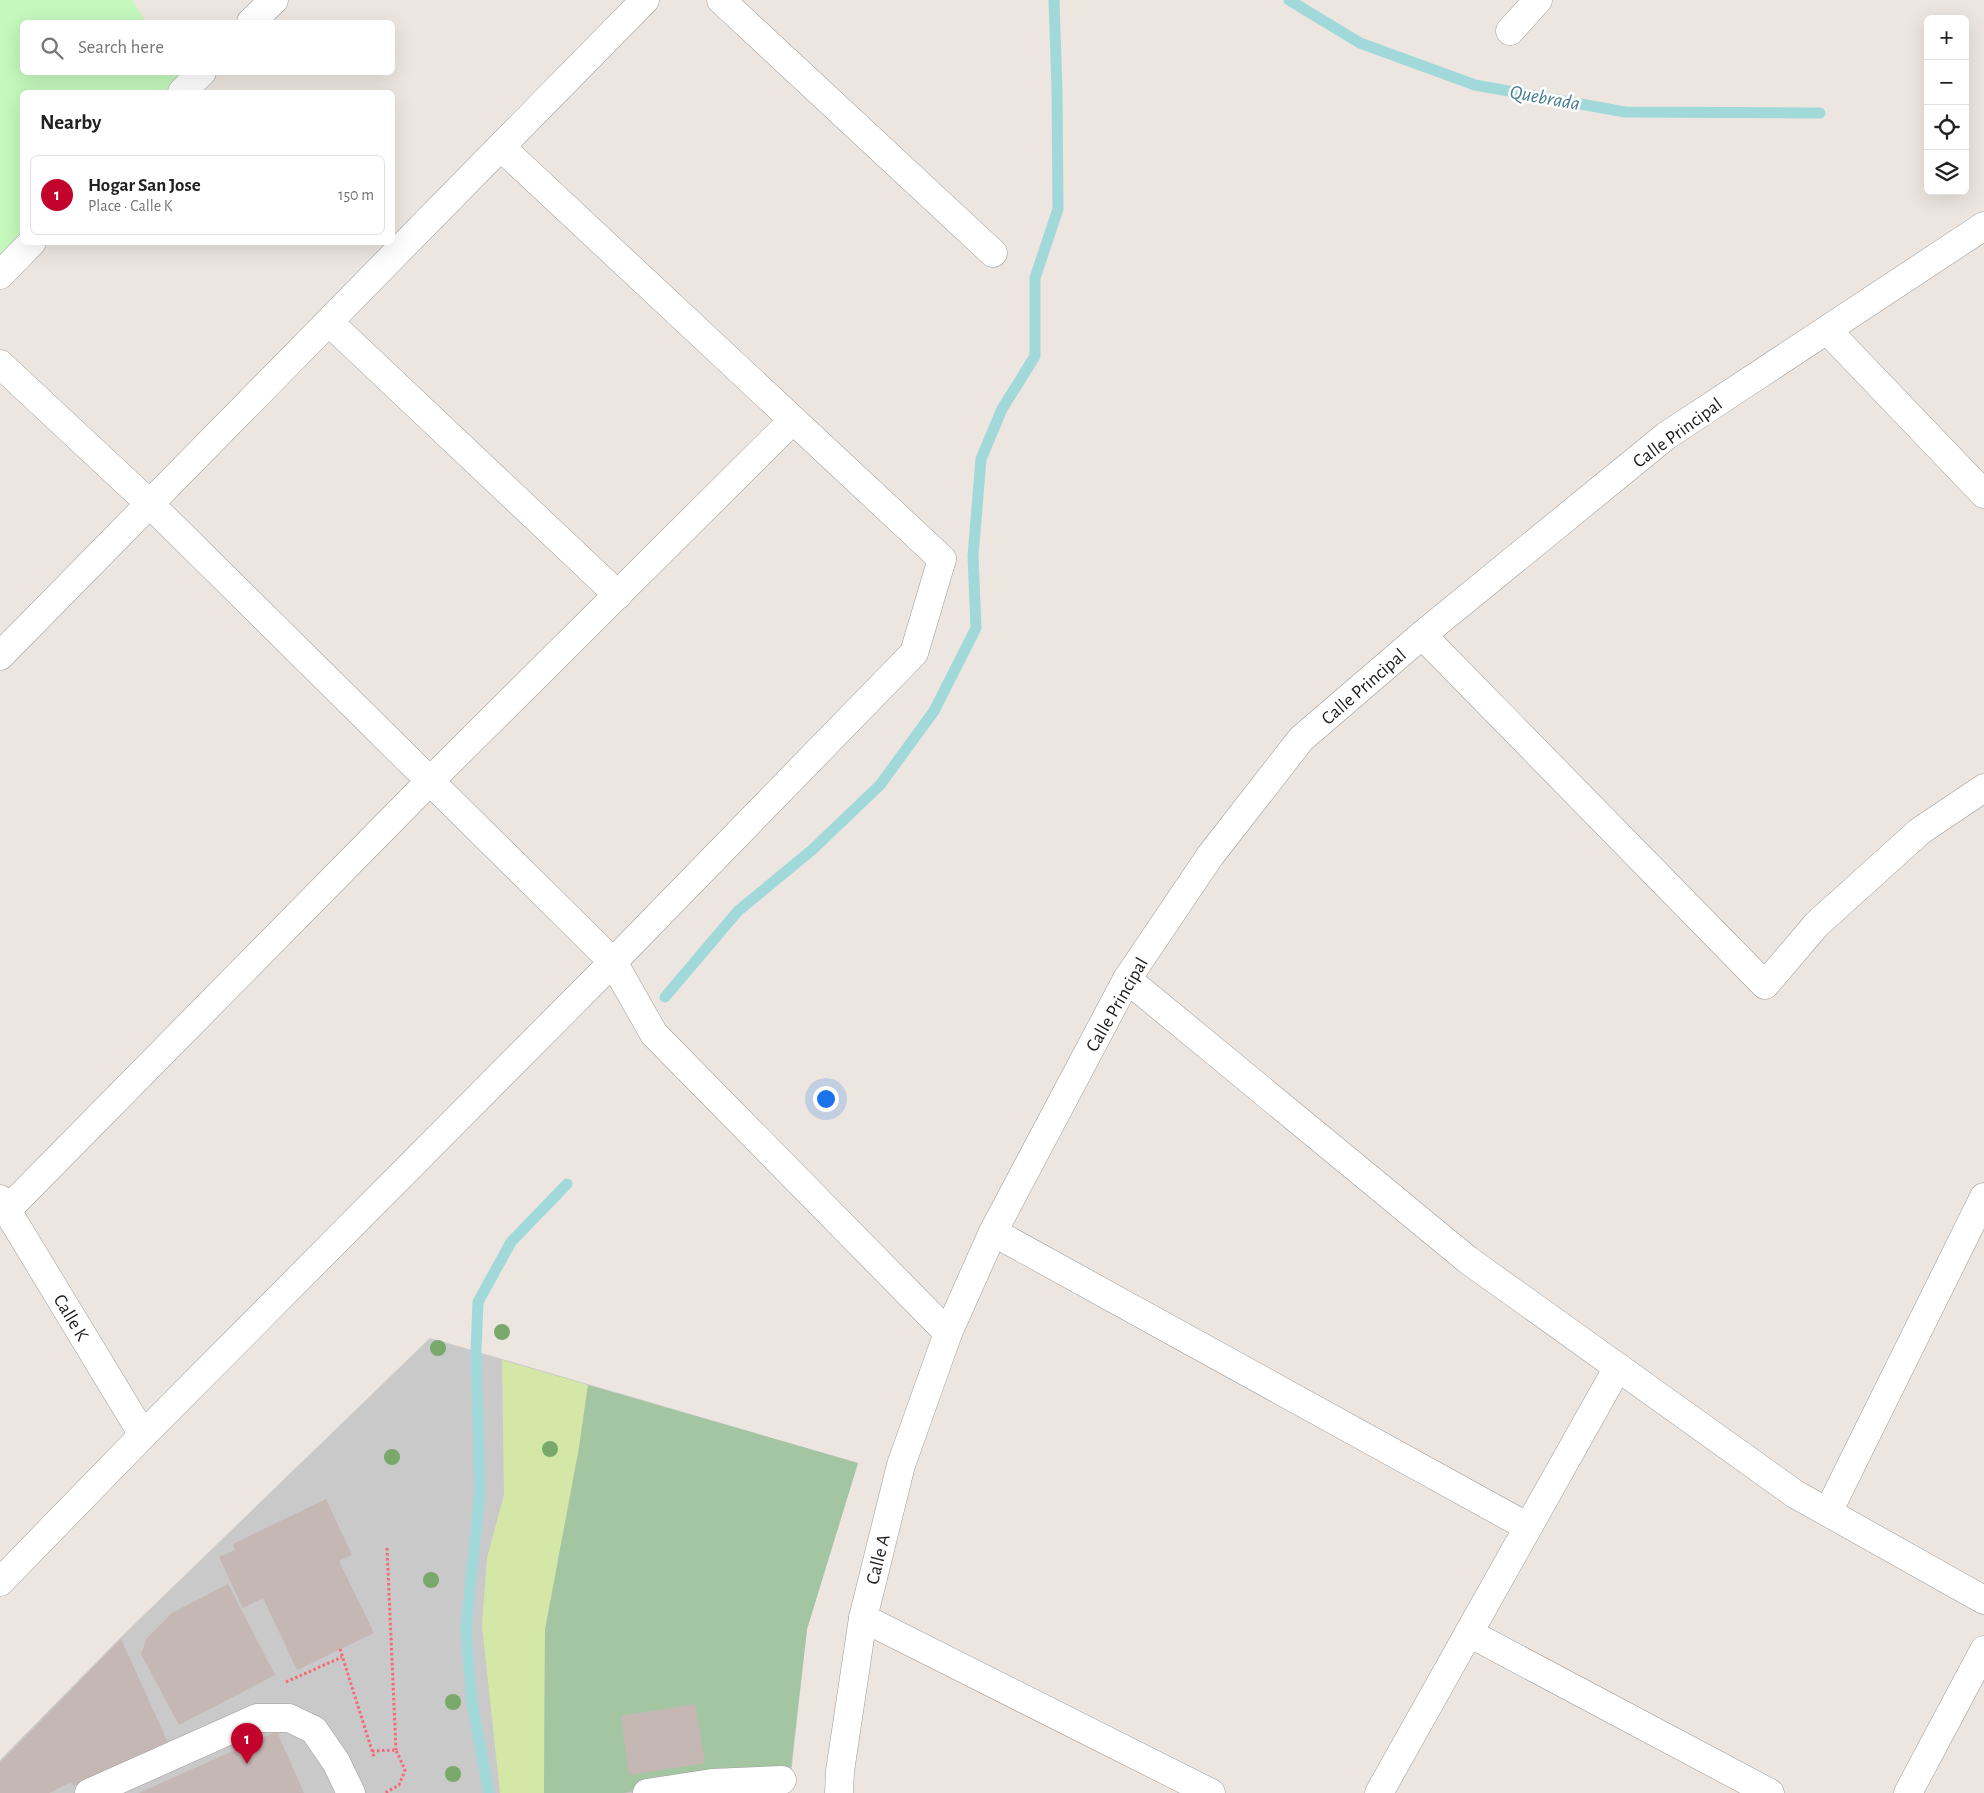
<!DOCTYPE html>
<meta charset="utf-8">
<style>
body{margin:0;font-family:"Alegreya Sans",sans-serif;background:#f2f2f2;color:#222}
.controls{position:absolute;right:15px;top:15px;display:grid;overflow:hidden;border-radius:8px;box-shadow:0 5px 20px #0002}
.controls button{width:45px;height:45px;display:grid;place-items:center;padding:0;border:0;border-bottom:1px solid #e0e0e0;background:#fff;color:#222;font:25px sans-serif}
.you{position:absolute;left:825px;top:1098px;width:18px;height:18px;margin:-12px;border:4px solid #fff;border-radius:50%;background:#1a73e8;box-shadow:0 0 0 8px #1a73e833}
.badge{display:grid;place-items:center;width:32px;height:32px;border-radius:50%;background:#c3032b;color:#fff;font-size:16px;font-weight:700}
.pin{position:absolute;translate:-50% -41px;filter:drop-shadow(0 1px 2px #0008)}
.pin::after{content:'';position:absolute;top:26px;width:18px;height:15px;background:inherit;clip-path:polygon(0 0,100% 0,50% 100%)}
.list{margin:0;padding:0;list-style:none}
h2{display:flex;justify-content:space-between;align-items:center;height:65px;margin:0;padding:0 20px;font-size:21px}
h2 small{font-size:16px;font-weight:400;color:#767676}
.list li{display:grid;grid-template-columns:32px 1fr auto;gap:15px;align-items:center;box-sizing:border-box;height:80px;margin:0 10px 10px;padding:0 10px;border:1px solid #e0e0e0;border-radius:8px}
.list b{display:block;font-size:19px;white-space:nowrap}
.list p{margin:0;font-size:16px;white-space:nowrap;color:#767676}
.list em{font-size:16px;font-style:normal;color:#767676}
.icon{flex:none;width:28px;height:28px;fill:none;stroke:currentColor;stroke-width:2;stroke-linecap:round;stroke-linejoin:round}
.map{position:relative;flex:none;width:1984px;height:1793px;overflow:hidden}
.search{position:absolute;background:#fff;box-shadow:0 5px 20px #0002;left:20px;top:20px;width:375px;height:55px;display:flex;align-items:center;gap:12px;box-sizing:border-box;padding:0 18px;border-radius:8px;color:#767676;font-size:19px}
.panel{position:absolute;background:#fff;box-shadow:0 5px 20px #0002;left:20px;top:90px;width:375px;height:155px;border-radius:8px}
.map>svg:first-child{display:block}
.religious{fill:#c9c9c9}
.grass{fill:#d4e7a6}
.cemetery{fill:#a4c5a2}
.park{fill:#c4f8bc}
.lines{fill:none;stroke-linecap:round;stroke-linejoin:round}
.stream{stroke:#a1d9da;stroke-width:11}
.building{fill:#c4b7b4}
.minor-casing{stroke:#9c9c9c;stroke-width:29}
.path{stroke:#f76776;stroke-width:3;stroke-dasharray:2.5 2.5;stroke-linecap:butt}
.minor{stroke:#fff;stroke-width:28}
.tree{fill:#79a86b}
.labels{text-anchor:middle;stroke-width:5;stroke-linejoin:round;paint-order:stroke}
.street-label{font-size:19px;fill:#1b1b1b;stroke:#fff}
.water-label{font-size:20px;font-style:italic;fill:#417a91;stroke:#fff}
</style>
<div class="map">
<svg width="1984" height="1793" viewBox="0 0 1984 1793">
<rect width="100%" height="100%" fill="#ede6e0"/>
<path class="religious" d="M430,1338L858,1463L807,1629L789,1793H0V1760L120,1638Z"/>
<path class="grass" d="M502,1360L588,1385L579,1448L545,1630L544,1793H500L482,1626L487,1558L504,1495Z"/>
<path class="cemetery" d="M588,1385L858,1463L807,1629L791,1767L704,1777L624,1793H544L545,1630L579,1448Z"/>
<path class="park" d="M0,0H132L146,22H22V72L178,73L184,82L173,92H22V236L0,258Z"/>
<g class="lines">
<g class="stream">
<path d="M1289,0L1360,43L1475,85L1625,112L1820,113"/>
<path d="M665,997L738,911L812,850L880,785L934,711L976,628L973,556L981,459L1002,409L1035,356V278L1058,209L1057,90L1054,0"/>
<path d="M489,1793L472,1703L466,1629L480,1492L476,1351L478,1302L511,1242L567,1184"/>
</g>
</g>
<g class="building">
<path d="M326,1499L352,1555L339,1561L374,1633L297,1670L263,1598L243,1608L219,1557L235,1550L233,1544Z"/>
<path d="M228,1584L275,1675L179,1725L141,1654L147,1638L172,1613Z"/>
<path d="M121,1639L170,1747L73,1786L71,1782L49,1793H0V1763Z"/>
<path d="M695,1704L705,1763L629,1775L621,1716Z"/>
<path d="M277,1732L304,1793H139L266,1736Z"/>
</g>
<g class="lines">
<defs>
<g id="minor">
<path d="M721,0L993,253"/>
<path d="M251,22L274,0"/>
<path d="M1510,31L1538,0"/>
<path d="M182,92L202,72"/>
<path d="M0,275L32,242"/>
<path d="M329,322L618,595"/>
<path d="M1827,330L1984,494"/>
<path d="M0,364L150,504L613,962L654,1034L948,1333"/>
<path d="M1422,635L1765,985L1817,924L1920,831L1984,788"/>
<path d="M0,656L645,0"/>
<path d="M1127,979L1468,1260L1795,1494L1984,1600"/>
<path d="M0,1199L143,1435"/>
<path d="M7,1210L429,782L793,420"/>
<path d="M993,1232L1528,1527"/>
<path d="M1828,1512L1984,1197"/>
<path d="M0,1582L143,1435L613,962L914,653L942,559L502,148"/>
<path d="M863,1618L1211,1793"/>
<path d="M1469,1633L1770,1793"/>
<path d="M89,1793L257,1718H289L314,1730L336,1762L351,1793"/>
<path d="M647,1793L712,1783L782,1780"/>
<path d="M839,1793L840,1771L863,1618L901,1465L948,1333L993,1232L1127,979L1210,856L1301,739L1422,635L1666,436L1984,226"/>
<path d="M1379,1793L1618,1367"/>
<path d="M1908,1793L1984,1650"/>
</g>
</defs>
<use href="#minor" class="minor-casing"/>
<g class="path">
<path d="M387,1548L396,1750"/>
<path d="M340,1649L374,1757"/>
<path d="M286,1682L342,1657"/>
<path d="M372,1751L396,1750L405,1770L399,1785L385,1793"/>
</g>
<use href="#minor" class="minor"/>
</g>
<g class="tree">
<circle cx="502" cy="1332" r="8"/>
<circle cx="438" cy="1348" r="8"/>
<circle cx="550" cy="1449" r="8"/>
<circle cx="392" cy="1457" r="8"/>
<circle cx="431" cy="1580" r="8"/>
<circle cx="453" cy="1702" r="8"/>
<circle cx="453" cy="1774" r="8"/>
</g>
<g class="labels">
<g class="street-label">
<text transform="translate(1677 432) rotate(-36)" y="7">Calle Principal</text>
<text transform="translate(1363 686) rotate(-41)" y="7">Calle Principal</text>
<text transform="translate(1116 1004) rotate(-60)" y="7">Calle Principal</text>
<text transform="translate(72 1317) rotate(59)" y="7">Calle K</text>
<text transform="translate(877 1559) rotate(-76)" y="7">Calle A</text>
</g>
<g class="water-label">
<text transform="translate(1545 97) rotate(10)" y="7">Quebrada</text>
</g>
</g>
</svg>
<div class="controls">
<button>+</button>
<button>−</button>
<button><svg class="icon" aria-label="locate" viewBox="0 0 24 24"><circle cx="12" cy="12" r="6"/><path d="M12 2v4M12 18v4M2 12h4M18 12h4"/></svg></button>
<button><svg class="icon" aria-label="layers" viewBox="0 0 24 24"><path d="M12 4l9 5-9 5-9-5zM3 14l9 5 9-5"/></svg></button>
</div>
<div class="you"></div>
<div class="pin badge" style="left:247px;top:1764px">1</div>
<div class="search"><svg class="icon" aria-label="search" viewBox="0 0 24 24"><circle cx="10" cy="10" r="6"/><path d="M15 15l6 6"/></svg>Search here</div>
<section class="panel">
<h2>Nearby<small></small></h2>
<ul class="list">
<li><span class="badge">1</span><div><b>Hogar San Jose</b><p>Place · Calle K</p></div><em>150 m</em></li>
</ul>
</section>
</div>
